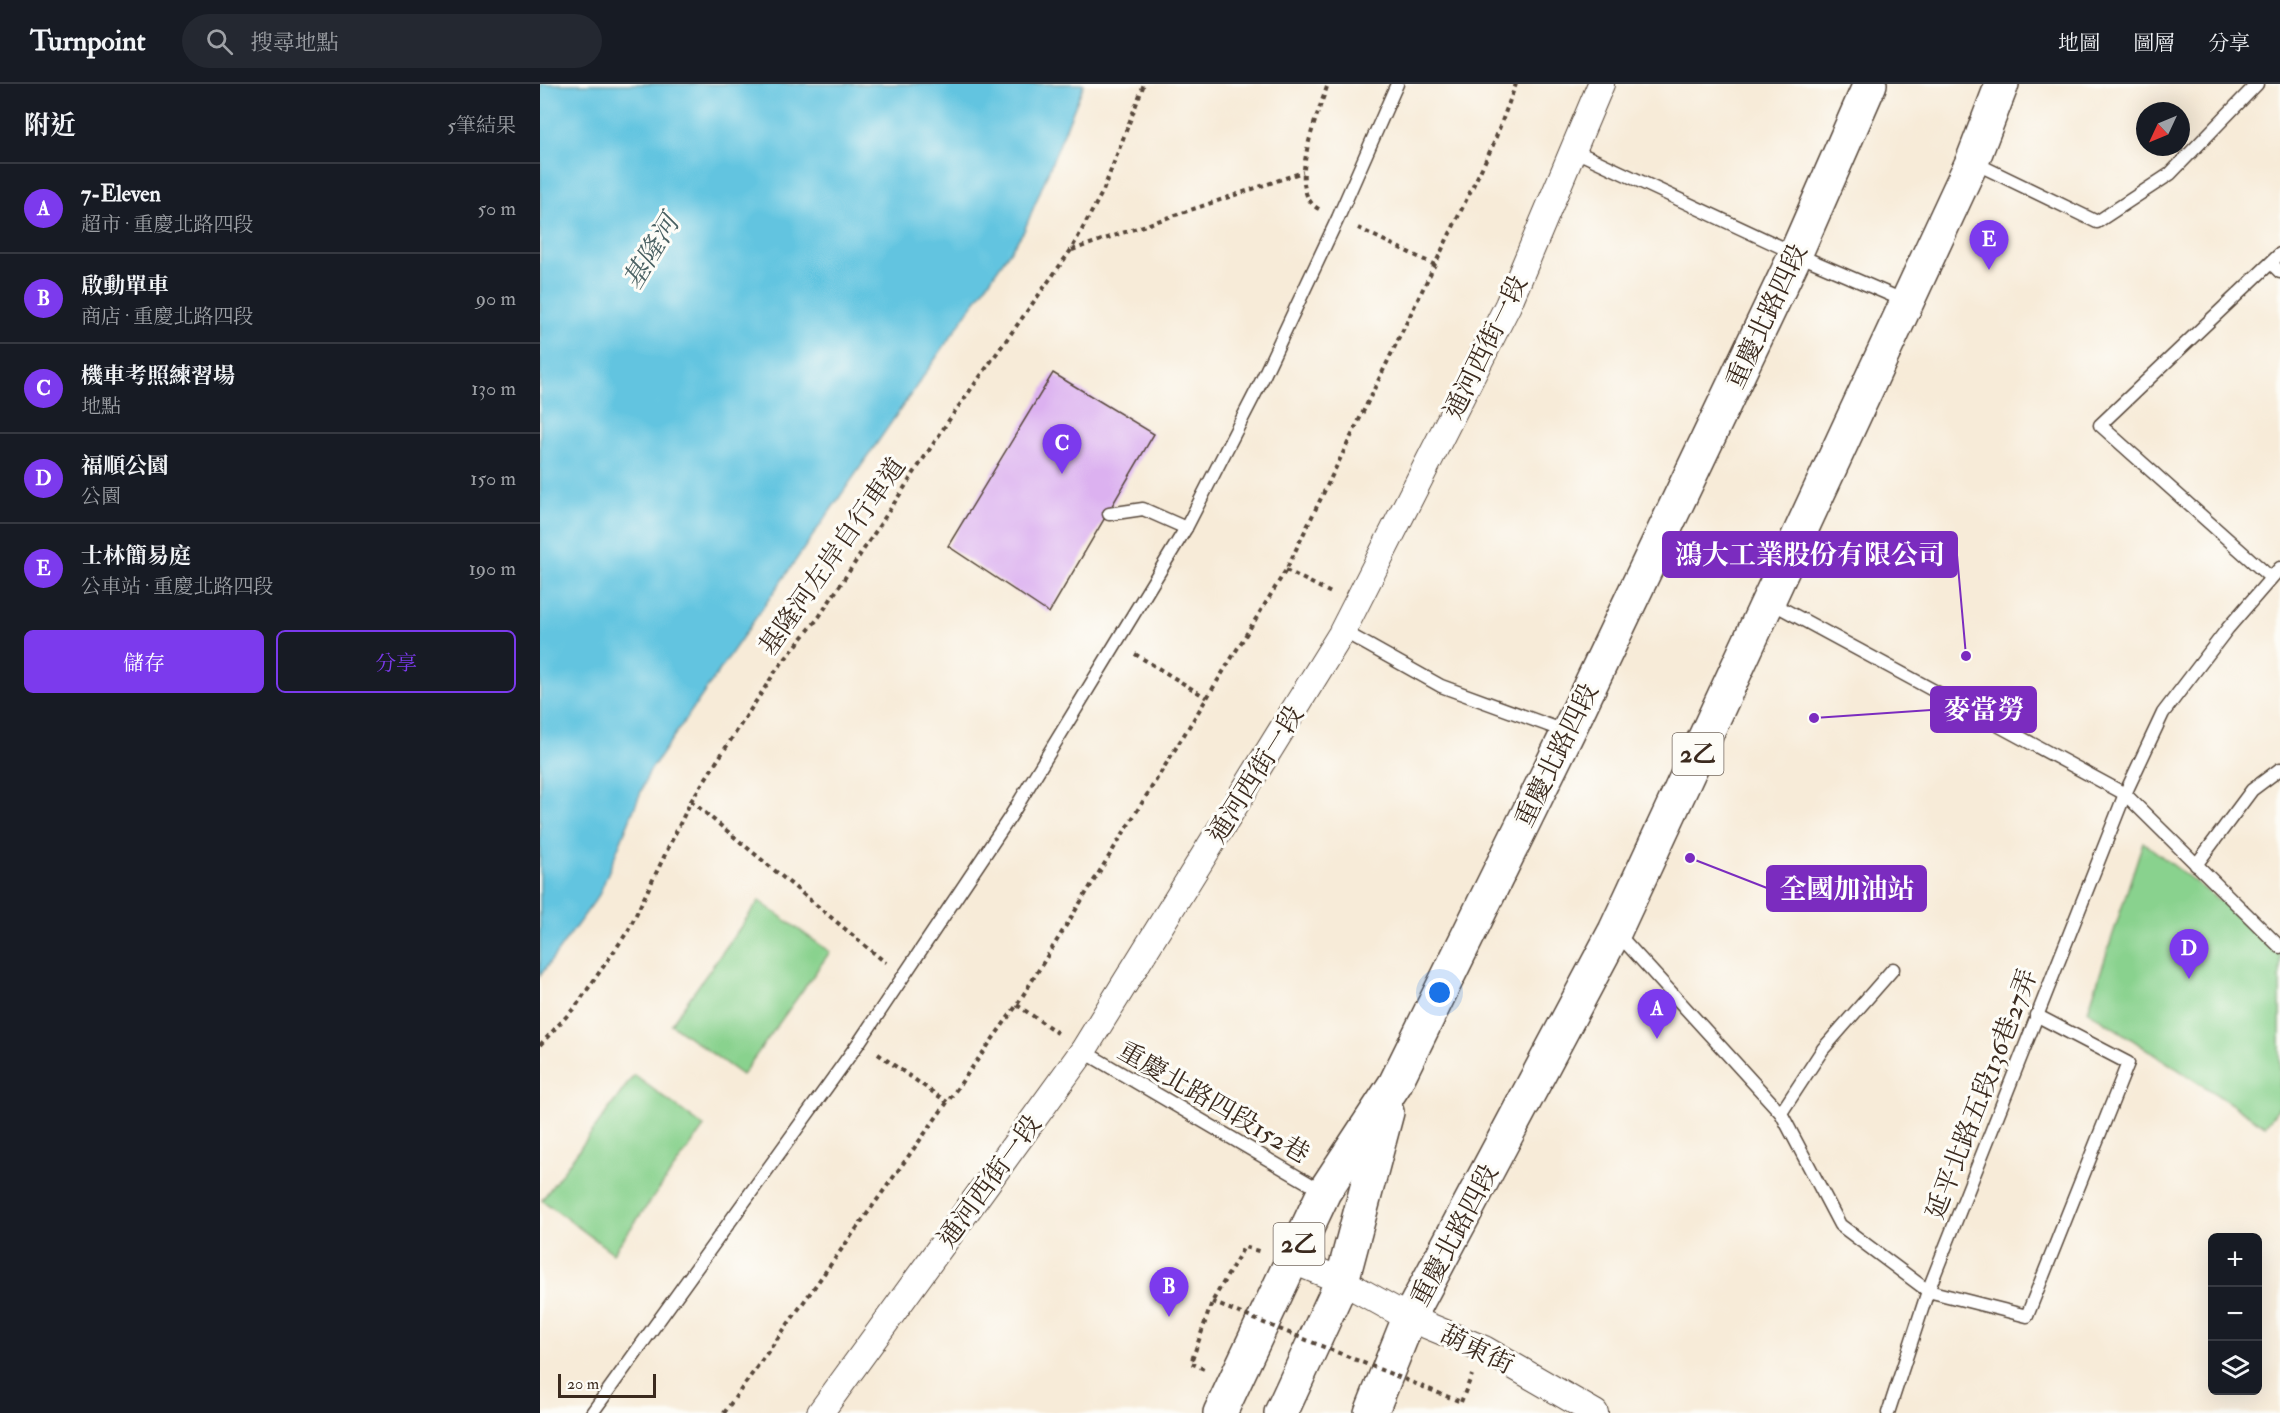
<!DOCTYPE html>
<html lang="zh-TW">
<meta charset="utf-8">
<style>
body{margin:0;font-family:"IM FELL Double Pica","Noto Serif TC",serif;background:#242831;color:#f1f3f6}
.controls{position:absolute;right:18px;bottom:18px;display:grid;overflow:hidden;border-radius:9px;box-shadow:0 6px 24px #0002}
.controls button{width:54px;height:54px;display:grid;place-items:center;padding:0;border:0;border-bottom:2px solid #363941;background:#171b24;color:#f1f3f6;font:30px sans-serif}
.compass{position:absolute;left:1596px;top:18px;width:54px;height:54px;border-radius:50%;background:#171b24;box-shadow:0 6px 24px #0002;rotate:226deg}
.scale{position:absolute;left:18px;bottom:15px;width:98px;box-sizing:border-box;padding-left:6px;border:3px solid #3b2a1e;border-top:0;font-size:16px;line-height:21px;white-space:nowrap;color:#3b2a1e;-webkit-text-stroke:4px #fdfcf7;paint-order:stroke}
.you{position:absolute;left:900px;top:909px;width:21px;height:21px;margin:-15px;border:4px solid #fff;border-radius:50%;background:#1a73e8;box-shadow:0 0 0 9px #1a73e833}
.badge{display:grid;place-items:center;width:39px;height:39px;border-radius:50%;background:#7c3aed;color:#fff;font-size:20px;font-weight:700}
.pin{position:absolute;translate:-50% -50px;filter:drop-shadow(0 2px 3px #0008)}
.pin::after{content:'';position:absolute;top:32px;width:21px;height:18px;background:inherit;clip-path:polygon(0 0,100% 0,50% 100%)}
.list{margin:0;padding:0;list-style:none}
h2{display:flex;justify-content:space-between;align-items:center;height:78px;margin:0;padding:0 24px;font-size:26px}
h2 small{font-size:20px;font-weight:400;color:#9ea1a6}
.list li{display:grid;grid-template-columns:39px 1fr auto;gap:18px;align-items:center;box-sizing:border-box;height:90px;padding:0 24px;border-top:2px solid #363941}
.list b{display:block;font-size:22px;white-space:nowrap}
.list p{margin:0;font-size:20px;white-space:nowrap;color:#9ea1a6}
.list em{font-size:20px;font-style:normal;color:#9ea1a6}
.actions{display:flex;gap:12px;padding:18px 24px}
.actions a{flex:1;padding:14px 0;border:2px solid #7c3aed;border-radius:9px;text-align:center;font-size:21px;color:#7c3aed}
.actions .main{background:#7c3aed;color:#fff}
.icon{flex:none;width:33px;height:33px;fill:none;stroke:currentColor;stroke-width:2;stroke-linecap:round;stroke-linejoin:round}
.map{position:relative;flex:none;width:1740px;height:1329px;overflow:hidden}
header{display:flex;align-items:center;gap:36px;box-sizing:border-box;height:84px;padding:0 30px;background:#171b24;border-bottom:2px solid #363941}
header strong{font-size:28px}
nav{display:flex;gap:33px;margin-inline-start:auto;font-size:21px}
.search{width:420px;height:54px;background:#242831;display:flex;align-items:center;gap:15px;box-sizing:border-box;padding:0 21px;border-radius:33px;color:#9ea1a6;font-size:22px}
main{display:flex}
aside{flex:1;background:#171b24}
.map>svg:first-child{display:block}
.green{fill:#89d28e;stroke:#627e56;stroke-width:1.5}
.water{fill:#62c4e0;stroke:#4e777f;stroke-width:1.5}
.building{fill:#dcb1f0}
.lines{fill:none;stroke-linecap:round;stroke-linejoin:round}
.service-casing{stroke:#57473a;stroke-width:15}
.minor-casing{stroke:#57473a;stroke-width:28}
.primary-casing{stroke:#57473a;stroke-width:36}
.path{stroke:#57473a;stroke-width:4;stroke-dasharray:4.5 4.5;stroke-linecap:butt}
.service{stroke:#fff;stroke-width:12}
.minor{stroke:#fff;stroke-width:26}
.primary{stroke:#fff;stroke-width:33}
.path-bridge{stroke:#57473a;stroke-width:4;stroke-dasharray:4.5 4.5;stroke-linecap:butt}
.labels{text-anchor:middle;stroke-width:6;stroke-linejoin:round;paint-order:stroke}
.shield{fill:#fdfcf7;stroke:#75695f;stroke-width:1.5}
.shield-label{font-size:24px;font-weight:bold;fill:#3b2a1e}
.street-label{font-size:26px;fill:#3b2a1e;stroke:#fdfcf7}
.water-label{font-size:27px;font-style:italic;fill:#496062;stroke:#fdfcf7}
.leader{fill:none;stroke:#7b2cbf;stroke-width:2}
.callout-dot{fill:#7b2cbf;stroke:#fdfcf7;stroke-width:2}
.callout{fill:#7b2cbf;stroke:#7b2cbf;stroke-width:2}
.callout-label{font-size:27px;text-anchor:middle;font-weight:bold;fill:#fff}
</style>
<header>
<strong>Turnpoint</strong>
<div class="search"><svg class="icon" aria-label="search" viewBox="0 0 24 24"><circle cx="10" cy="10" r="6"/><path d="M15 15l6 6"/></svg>搜尋地點</div>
<nav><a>地圖</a><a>圖層</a><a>分享</a></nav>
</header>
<main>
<aside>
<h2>附近<small>5筆結果</small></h2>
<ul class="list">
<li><span class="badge">A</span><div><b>7-Eleven</b><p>超市 · 重慶北路四段</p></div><em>50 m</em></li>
<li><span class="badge">B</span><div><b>啟動單車</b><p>商店 · 重慶北路四段</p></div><em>90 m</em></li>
<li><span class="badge">C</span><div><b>機車考照練習場</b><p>地點</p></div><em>130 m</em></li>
<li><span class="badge">D</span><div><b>福順公園</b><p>公園</p></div><em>150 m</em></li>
<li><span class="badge">E</span><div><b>士林簡易庭</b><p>公車站 · 重慶北路四段</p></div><em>190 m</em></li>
</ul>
<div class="actions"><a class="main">儲存</a><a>分享</a></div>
</aside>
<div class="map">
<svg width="1740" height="1329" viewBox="0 0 1740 1329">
<rect width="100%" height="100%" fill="#fdfcf7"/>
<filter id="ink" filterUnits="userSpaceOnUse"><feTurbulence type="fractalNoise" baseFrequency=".0167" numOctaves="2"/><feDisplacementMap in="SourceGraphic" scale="12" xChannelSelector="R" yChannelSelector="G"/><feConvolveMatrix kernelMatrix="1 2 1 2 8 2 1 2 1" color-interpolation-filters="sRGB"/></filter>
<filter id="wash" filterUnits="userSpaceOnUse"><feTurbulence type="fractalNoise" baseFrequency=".008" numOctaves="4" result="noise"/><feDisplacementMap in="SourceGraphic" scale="24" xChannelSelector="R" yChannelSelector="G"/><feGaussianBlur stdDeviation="1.35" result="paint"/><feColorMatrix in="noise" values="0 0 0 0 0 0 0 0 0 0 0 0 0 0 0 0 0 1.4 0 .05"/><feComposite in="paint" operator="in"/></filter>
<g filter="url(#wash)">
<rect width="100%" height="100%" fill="#f7ebd8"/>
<g class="green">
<path d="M1603,758L1740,863V1022L1725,1042L1548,927Z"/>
<path d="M219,817L290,868L202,991L131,940Z"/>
<path d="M94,991L164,1043L73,1169L2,1116Z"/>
</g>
<path class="water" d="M0,0H544L484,147L109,688L59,811L0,892Z"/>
<g id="blocks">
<path class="building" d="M513,289L614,350L509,529L408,462Z"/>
</g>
</g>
<g filter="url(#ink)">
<use href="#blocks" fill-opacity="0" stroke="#57473a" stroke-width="1.5"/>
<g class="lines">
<defs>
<g id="service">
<path d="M1033,66L1256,170L1365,217"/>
<path d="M1433,78L1557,138L1630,90L1717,0"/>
<path d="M1731,179L1740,188"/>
<path d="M569,430L603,425L646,444"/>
<path d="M1731,494L1560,341L1740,170"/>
<path d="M1230,518L1585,710L1740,863"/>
<path d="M803,547L901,602L1027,648"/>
<path d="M1656,781L1712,706L1740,685"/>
<path d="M1077,849L1241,1029L1300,1141L1388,1207L1487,1232L1588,979L1496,931"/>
<path d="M543,967L782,1107"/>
<path d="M1241,1029L1283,965L1353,885"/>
<path d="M52,1329L320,957L470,733L576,559L646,444L720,300L798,134L857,0"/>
<path d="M1348,1329L1388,1207L1585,710L1623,629L1688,544L1740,484"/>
</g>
<g id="minor">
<path d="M751,1176L802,1197L869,1234L944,1265L1055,1329"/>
<path d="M280,1329L543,967L801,550L968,221L1061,0"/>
</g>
<g id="primary">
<path d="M680,1329L784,1108L855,1000L1028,648L1252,178L1330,0"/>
<path d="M741,1329L802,1197L847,1028"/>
<path d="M831,1329L869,1234L1075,847L1432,78L1462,0"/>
</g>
</defs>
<use href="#service" class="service-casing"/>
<use href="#minor" class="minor-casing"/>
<use href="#primary" class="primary-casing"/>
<g class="path">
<path d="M779,125C744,107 779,27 788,0"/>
<path d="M818,144L895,181"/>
<path d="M532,166L763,88"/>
<path d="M746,486L791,509"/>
<path d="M595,570L667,614"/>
<path d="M151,717L346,879"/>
<path d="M477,921L519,950"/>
<path d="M0,961L36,922L88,847L151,717L237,585L279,533L411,333L531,166L563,107L604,0"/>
<path d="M338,970L407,1018"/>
<path d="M664,1285L651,1279L672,1218L704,1163L722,1168"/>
<path d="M921,1318L932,1291"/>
<path d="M184,1329L477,921L746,486L953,61L976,0"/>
</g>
<use href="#service" class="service"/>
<use href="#minor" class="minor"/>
<use href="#primary" class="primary"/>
<path class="path-bridge" d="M672,1218L921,1318"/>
</g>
</g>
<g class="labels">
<g class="shield">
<rect x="1132.5" y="649" width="51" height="42" rx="4.5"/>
<rect x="733.5" y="1139" width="51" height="42" rx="4.5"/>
</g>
<g class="shield-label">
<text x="1158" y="678">2乙</text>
<text x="759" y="1168">2乙</text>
</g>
<g class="street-label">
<text transform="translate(1226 232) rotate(-65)" y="9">重慶北路四段</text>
<text transform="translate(945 263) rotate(-64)" y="9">通河西街一段</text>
<text transform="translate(292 472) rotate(-55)" y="9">基隆河左岸自行車道</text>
<text transform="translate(1016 671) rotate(-64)" y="9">重慶北路四段</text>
<text transform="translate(715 690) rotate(-58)" y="9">通河西街一段</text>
<text transform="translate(1441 1010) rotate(-69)" y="9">延平北路五段136巷27弄</text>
<text transform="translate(674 1018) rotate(30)" y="9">重慶北路四段152巷</text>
<text transform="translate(449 1097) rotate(-54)" y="9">通河西街一段</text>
<text transform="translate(914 1151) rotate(-62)" y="9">重慶北路四段</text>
<text transform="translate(937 1265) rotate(26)" y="9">葫東街</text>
</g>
<g class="water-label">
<text transform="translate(111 168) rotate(-59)" y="9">基隆河</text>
</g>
</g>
<path class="leader" d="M1426 572L1417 471M1274 634L1391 626M1150 774L1227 804"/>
<g class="callout-dot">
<circle cx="1426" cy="572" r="6"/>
<circle cx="1274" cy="634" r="6"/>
<circle cx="1150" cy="774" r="6"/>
</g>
<g class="callout">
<rect x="1123" y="448" width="294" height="45" rx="6"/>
<rect x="1391" y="603" width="105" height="45" rx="6"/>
<rect x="1227" y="782" width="159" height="45" rx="6"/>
</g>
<g class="callout-label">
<text x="1270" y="480">鴻大工業股份有限公司</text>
<text x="1444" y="635">麥當勞</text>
<text x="1307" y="814">全國加油站</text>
</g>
</svg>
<div class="controls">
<button>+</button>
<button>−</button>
<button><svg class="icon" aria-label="layers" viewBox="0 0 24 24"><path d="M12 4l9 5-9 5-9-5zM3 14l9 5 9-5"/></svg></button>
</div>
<svg class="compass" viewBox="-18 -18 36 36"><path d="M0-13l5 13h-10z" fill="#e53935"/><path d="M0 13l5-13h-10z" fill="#9ea1a6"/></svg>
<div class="scale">20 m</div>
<div class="you"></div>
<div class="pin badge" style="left:1117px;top:955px">A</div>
<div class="pin badge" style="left:629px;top:1233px">B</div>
<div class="pin badge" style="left:522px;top:390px">C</div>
<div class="pin badge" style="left:1649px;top:895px">D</div>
<div class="pin badge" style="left:1449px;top:186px">E</div>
</div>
</main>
